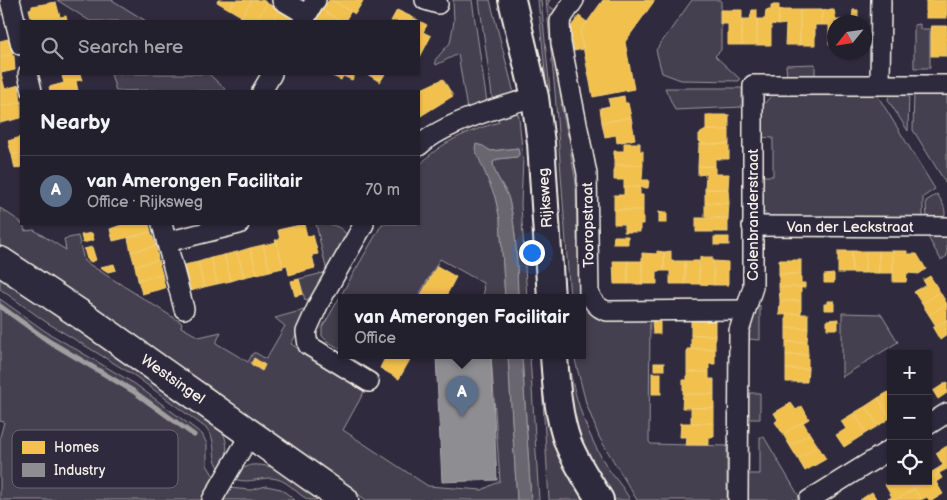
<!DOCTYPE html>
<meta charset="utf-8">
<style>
body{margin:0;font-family:"Balsamiq Sans",sans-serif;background:#2b2836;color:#f1f3f6}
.controls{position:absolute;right:15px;bottom:15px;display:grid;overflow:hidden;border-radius:0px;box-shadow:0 1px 4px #0004}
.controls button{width:45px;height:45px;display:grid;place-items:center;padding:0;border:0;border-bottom:1px solid #403e4a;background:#23202e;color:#f1f3f6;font:25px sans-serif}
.compass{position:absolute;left:827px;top:15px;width:45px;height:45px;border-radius:50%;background:#23202e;box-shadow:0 1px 4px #0004;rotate:240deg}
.you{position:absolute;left:531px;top:252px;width:18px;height:18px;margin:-12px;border:4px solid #fff;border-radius:50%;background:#1a73e8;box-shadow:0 0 0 8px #1a73e833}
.badge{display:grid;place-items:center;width:32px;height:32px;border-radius:50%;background:#b45309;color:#fff;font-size:16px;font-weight:700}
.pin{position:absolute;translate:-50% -41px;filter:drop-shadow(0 1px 2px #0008)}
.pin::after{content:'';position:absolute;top:26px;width:18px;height:15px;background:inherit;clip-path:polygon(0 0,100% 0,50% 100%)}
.popup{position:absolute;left:338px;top:294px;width:248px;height:65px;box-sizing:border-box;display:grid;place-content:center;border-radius:0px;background:#23202e;filter:drop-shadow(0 1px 4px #0005);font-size:16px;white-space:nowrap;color:#a3a3aa}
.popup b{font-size:19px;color:#f1f3f6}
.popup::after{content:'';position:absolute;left:50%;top:100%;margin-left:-10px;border:10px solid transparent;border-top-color:#23202e}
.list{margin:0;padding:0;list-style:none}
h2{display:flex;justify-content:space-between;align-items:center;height:65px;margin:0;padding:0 20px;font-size:21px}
h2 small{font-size:16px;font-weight:400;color:#a3a3aa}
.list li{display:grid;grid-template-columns:32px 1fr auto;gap:15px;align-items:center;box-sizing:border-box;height:70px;padding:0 20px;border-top:1px solid #403e4a}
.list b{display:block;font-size:19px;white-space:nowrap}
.list p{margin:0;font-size:16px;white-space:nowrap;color:#a3a3aa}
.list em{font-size:16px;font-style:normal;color:#a3a3aa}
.icon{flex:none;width:28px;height:28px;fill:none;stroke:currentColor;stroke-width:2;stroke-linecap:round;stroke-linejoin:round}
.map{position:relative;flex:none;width:947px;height:500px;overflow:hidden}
.search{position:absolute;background:#23202e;box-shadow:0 1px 4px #0004;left:20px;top:20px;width:400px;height:55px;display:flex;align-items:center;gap:12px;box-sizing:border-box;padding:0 18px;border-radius:0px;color:#a3a3aa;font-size:19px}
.panel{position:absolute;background:#23202e;box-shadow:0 1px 4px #0004;left:20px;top:90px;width:400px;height:135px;border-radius:0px}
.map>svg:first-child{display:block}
.green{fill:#454050;stroke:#9c989c}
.water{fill:#6a6670;stroke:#a19ea0}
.homes{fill:#f2c14e;stroke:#f3cf7c}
.industry{fill:#8d8d92;stroke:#acabac}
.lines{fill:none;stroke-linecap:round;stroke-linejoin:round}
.stream{stroke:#a19ea0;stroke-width:5}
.street-casing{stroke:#f4f1e8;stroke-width:22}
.secondary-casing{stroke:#f4f1e8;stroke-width:30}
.primary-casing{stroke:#f4f1e8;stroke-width:31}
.street{stroke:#2f2a3d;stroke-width:19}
.secondary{stroke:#2f2a3d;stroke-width:26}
.primary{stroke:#2f2a3d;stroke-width:28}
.labels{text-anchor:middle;stroke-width:5;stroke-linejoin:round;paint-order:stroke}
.street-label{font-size:15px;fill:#f4f1e8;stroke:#2f2a3d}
.key{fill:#2f2a3d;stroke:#6a6670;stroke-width:1}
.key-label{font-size:14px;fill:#f4f1e8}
</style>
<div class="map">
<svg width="947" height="500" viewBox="0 0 947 500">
<rect width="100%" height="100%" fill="#2f2a3d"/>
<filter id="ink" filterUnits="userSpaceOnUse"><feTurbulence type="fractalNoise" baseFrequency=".02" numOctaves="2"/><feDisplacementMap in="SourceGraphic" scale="10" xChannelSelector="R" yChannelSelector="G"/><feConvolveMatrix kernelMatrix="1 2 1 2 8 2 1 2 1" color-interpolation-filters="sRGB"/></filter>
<g filter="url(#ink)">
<g class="green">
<path d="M57,0H112L146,21H90Z"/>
<path d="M453,0H472L487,103L467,110L458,54L436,65L435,60L450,43L454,21Z"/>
<path d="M479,0H490L514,93L493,103Z"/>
<path d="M538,0H541L550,91L547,92Z"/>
<path d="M546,0H550L547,5L560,13L566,98L561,105L568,136L575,143L570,149L576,183L577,241L583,247L585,298L650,316L649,442L651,444L727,446V500H637L599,437L586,403L574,356H582V298H570L555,92Z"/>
<path d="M692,0H721V50L715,56L740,79L739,81L681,80L662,73L656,50Z"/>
<path d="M920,24V29H930V68H914V25Z"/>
<path d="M815,64V78H787L786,65Z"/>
<path d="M111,74H209L227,91L156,90L116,91Z"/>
<path d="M665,88H742V107L675,110Z"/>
<path d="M909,92L908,131L888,100L889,94Z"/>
<path d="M914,92H947V185L913,130Z"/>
<path d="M775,93H876L935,189L923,197V222L769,218L761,209L760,176H773V138L760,137C761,118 757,106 775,93Z"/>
<path d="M513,113L518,114L519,117L523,159L521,205L527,298H518C517,266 517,232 509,200C506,188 495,177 493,164V162L498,159L517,157L519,155L518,148L491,151L480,145L495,197L500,219L505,298H484L483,283L440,259L417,298H342V350L327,341L322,336V328L382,224H419V166C441,141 467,132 499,122L497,117Z"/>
<path d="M937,194C943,203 947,210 944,220L927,221L926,201Z"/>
<path d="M0,208L21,222V224H23L25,231L34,230L66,250L64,239L78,236L84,261L182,323L181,327L199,337L221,332L216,343L248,362L253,353H256L266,359L285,326L275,318L311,308L291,344L365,390L343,430L428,486L482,490L500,481L491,356H508L517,500H366L208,385L156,353L0,250Z"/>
<path d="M316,224C329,224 342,224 348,238L313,298L305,300L299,279L327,272Z"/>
<path d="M928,230H947V256L941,260L929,239Z"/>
<path d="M0,270L222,430C229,445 228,455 221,470C209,457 219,442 206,428L135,376L46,322L0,289Z"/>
<path d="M0,299L45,331L135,384L202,434L207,444V465L215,478L205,500H0V437L4,422L0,421Z"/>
<path d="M760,305V340L747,339C746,327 751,313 760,305Z"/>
<path d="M842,313L881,314L898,342L842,377Z"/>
<path d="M522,356H530L539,500H531Z"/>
<path d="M563,356H567C574,395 585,431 606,465C613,477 624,487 630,500H614L595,468L578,431L574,418Z"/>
<path d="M547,381L564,459L584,500H549L542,385Z"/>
<path d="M747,393H760V419H746Z"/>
<path d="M760,437H764L800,498L799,500H746V474H760Z"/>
<path d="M251,465C281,463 299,483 322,500C319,500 313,500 310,500C299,497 290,482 277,479C261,475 252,485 234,479L237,471Z"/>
<path d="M266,486L281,489L295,500H219L228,488L251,490Z"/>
</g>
<g class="water">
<path d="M476,144L483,146L491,151L518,148L519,155L517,157L498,159L493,162V164C495,177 506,188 509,200C517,232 517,266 518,298H505L500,219L495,197L475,149Z"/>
<path d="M508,356H522L531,500H517Z"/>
</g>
<g class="homes">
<path d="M218,0H235L229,9L217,2Z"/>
<path d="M235,0H252L239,21L241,16L229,9Z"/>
<path d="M252,0H263L267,3L256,21H240Z"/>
<path d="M329,0H332L351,11L345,21H340L322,10Z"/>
<path d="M332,0H361L363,1L355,14Z"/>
<path d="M603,0H655L625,42L634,89L593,97L580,32Z"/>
<rect x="926" y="0" width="21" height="18"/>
<path d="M56,2L60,17L66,16L67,21H32L29,9L32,8V6Z"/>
<path d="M267,3L279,10L272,21H256Z"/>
<path d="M771,5H779V10L778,25L771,24V45H757V19H765L766,10H771Z"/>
<path d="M279,10L292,18L289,21H272Z"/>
<path d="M322,10L340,21H316Z"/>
<path d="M397,10L412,17L410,21H391Z"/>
<path d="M720,10H742V45H728V24H720Z"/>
<path d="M752,10H757V45H742V19H750Z"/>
<path d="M779,10H800V45H785L786,24L778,25Z"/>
<path d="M800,10H822V25H815V45H800Z"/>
<path d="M822,10H834L836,20H843V22H834V45H829V25H822Z"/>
<path d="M853,10H858V22H843V20H852Z"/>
<path d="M579,16L587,22L580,32L583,49L574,51L570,28Z"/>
<path d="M412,17L427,25L423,32L431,36L419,59V21H410Z"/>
<rect x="931" y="26" width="16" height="30"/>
<path d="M8,39L13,52L11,55L0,57V41Z"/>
<path d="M11,55L14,56L15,70L1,73L3,81L0,82V57Z"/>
<path d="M71,74H80L82,80L76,81L78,91H50L49,87L64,83L62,76Z"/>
<path d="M328,74H355L352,80L343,76L341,80Z"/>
<path d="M367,74H385L380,82Z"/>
<path d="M443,79L453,96L419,117V91H417Z"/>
<path d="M3,81L5,89L19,85L21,102L0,107V82Z"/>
<path d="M624,96L625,103H628L631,117L602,123L600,108L610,106L608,99Z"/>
<path d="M21,102V118L0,123V107Z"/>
<rect x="706" y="115" width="23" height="15"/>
<path d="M631,117L635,139L617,143L616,135L605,137L602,123Z"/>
<path d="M706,130H729V144H702L699,141V134Z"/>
<path d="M21,137V153L12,155L8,141Z"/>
<path d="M624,143H640V151H643V165H614V151H624Z"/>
<path d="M699,144H729V159H715V166H698Z"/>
<path d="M21,153V167L15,169L12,155Z"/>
<path d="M614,165H643L642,180H649L648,188L624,187V180H614Z"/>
<path d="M698,166H715V174H729L728,189H705L706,174L698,175Z"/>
<path d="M624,187H640V195H643V210H614V195H624Z"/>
<path d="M705,189H728L729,203H705Z"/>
<path d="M705,203H729L728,218L705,217Z"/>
<path d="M614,210H643V224H640V232H624V224H614Z"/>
<rect x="659" y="212" width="8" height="11"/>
<rect x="696" y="218" width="32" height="14"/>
<path d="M124,224H149L151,232L113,241L110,229Z"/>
<path d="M304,224L307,236L313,235L318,254L312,255L315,268L289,275L287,265L283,266L275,240H280L278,230Z"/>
<path d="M151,232L156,246L131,252L128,238Z"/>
<path d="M92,233L94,240L83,243L81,235Z"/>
<path d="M614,236H628V244H613Z"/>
<rect x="714" y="237" width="15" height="8"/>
<path d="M277,242L283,268L270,271L263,245Z"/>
<path d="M263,245L270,271L257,274L250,248Z"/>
<path d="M156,246L158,260L135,266L131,252Z"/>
<path d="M92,247L96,260L91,262L87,259L84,249Z"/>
<path d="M250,248L257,274L244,277L237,252Z"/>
<path d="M657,251L664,252V271H657V284H642V253L657,254Z"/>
<path d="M671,251V261H685V284H670V271H664V252Z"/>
<rect x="838" y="251" width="14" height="22"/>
<path d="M852,251H866L865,273H852Z"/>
<path d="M866,251H879V273H865Z"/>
<rect x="879" y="251" width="14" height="22"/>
<path d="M893,251H907V254H917L926,269L919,274L907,273L906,282H893Z"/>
<path d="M237,252L244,277L231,281L224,255Z"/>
<path d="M224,255L231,281L217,284L211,258Z"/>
<path d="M700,257H712L714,285L699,284Z"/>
<path d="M211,258L217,284L204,287L198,262Z"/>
<path d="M158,260L162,274L138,280L135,266Z"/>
<rect x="779" y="260" width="22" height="14"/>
<path d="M613,261H628V284H614Z"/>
<rect x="628" y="261" width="14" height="23"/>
<rect x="685" y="261" width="14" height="23"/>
<path d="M713,261L728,262V285H714Z"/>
<path d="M198,262L204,287L191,291L184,265Z"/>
<path d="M114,264L116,270L108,272L100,267Z"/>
<path d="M437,266L456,277L445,298H419Z"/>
<path d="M162,274L165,288L142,294L138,280Z"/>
<path d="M779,274H801V283H805V288L779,287Z"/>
<path d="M834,274V283H824V275Z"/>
<path d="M930,276L940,292L922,304L914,292L926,285L923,280Z"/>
<path d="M299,279L303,294L295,296L291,281Z"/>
<path d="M779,287H801V301H780Z"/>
<path d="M940,292L947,304L929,315L922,304Z"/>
<path d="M780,301H801V314L779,315Z"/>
<path d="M828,301H834V310H824V304H828Z"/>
<path d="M947,304V320L933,328L936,326L929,315Z"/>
<rect x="786" y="314" width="22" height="14"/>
<path d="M838,319V329H827V320Z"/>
<path d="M652,320H660V334H653Z"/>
<rect x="691" y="320" width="24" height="15"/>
<path d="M947,320V335L940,340L933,328Z"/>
<path d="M786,328H808L807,342H786Z"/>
<rect x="691" y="335" width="24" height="14"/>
<path d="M786,342H807L808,355H786Z"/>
<path d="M687,349H715V364H709V372H687Z"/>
<rect x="786" y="355" width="22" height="14"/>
<path d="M386,356H412L399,379L380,368Z"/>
<path d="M254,358L265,365L262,371L251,364Z"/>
<rect x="654" y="363" width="10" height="7"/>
<path d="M786,369H808L807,382H786Z"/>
<path d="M687,372H709V379H714V394H683V380H687Z"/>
<rect x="652" y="373" width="9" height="21"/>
<path d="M947,382V393L938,399L933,391Z"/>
<path d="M890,391L891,392L890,418L878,398Z"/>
<path d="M683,394H714V408H682Z"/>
<path d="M878,398L890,418L878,426L866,406Z"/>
<path d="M791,403L796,410L802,406L809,419L783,434L775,422L778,420L774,413Z"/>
<path d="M866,406L878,426L866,433L854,413Z"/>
<rect x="691" y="408" width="23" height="15"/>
<path d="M854,413L866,433L844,447L836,435L846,429L841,421Z"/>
<path d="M803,422L810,434L790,446L783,434Z"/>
<path d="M681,423H714V437H709V445H686L687,437H680Z"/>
<path d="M810,434L818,446L798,459L790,446Z"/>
<path d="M818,446L826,459L805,471L798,459Z"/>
<path d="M947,446V469L939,473L937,469L943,465L936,453Z"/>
<path d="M928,469L930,473L937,469L939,473L928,480Z"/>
<path d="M939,473L942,478L936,482L943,494L933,500H929L927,497L921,500L914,489Z"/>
<path d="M891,481H909L914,489L896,500H886L892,497L885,485Z"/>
<path d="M909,481H926L914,489Z"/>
<path d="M914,489L921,500H896Z"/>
<path d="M872,492L877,500H860Z"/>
</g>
<path class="industry" d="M436,356H491L497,480L442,482Z"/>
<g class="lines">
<path class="stream" d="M0,306L47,340L133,391L194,435"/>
<defs>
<g id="street">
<path d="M10,0L21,45"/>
<path d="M282,0L307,15"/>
<path d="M425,0L438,4"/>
<path d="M574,0L560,21L561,43L587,174L589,293C593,302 597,308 607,311L745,310"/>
<path d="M303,21L316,0"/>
<path d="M28,74L32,91"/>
<path d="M880,84L881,0"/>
<path d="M262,91L272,74"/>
<path d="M419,146C443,123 502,106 535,97"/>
<path d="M162,224L184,309"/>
<path d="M364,224L319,303L306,332L308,345L369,382"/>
<path d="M752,226L947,227"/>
<path d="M167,242L239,224"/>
<path d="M928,425L947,413"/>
<path d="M212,500L251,433"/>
<path d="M738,500L739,331L753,287V85H947"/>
<path d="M809,500L891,449"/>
</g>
<g id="secondary">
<path d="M512,0L535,97L541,143L551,298"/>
<path d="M554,356C556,384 558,416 568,443C576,463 588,481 600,500"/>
</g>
<path id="primary" d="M0,261L83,316L344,500"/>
</defs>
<use href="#street" class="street-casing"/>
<use href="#secondary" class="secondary-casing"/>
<use href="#primary" class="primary-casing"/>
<use href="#street" class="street"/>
<use href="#secondary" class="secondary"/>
<use href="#primary" class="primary"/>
</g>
</g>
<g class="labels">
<g class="street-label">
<text transform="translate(545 198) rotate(-94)" y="5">Rijksweg</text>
<text transform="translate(753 215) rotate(-90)" y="5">Colenbranderstraat</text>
<text transform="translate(588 225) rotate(-91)" y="5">Tooropstraat</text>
<text x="850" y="232">Van der Leckstraat</text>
<text transform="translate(173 379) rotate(35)" y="5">Westsingel</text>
</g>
</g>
<rect x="12" y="430" width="166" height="58" rx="8" class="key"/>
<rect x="22" y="441" width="23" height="13" fill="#f2c14e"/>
<rect x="22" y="463" width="23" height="14" fill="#8d8d92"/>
<g class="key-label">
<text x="54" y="452">Homes</text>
<text x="54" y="475">Industry</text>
</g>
</svg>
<div class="controls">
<button>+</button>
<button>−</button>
<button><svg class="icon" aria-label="locate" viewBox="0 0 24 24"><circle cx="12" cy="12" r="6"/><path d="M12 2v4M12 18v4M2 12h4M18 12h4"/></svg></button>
</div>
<svg class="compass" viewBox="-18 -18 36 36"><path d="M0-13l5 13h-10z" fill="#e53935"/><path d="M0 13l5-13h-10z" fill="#a3a3aa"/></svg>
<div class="you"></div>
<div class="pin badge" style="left:462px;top:417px;background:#5c6f8a">A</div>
<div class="popup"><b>van Amerongen Facilitair</b>Office</div>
<div class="search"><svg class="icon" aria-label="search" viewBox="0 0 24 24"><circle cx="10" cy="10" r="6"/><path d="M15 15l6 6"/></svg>Search here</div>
<section class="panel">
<h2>Nearby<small></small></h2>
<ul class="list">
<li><span class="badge" style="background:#5c6f8a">A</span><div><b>van Amerongen Facilitair</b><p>Office · Rijksweg</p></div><em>70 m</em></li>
</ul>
</section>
</div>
